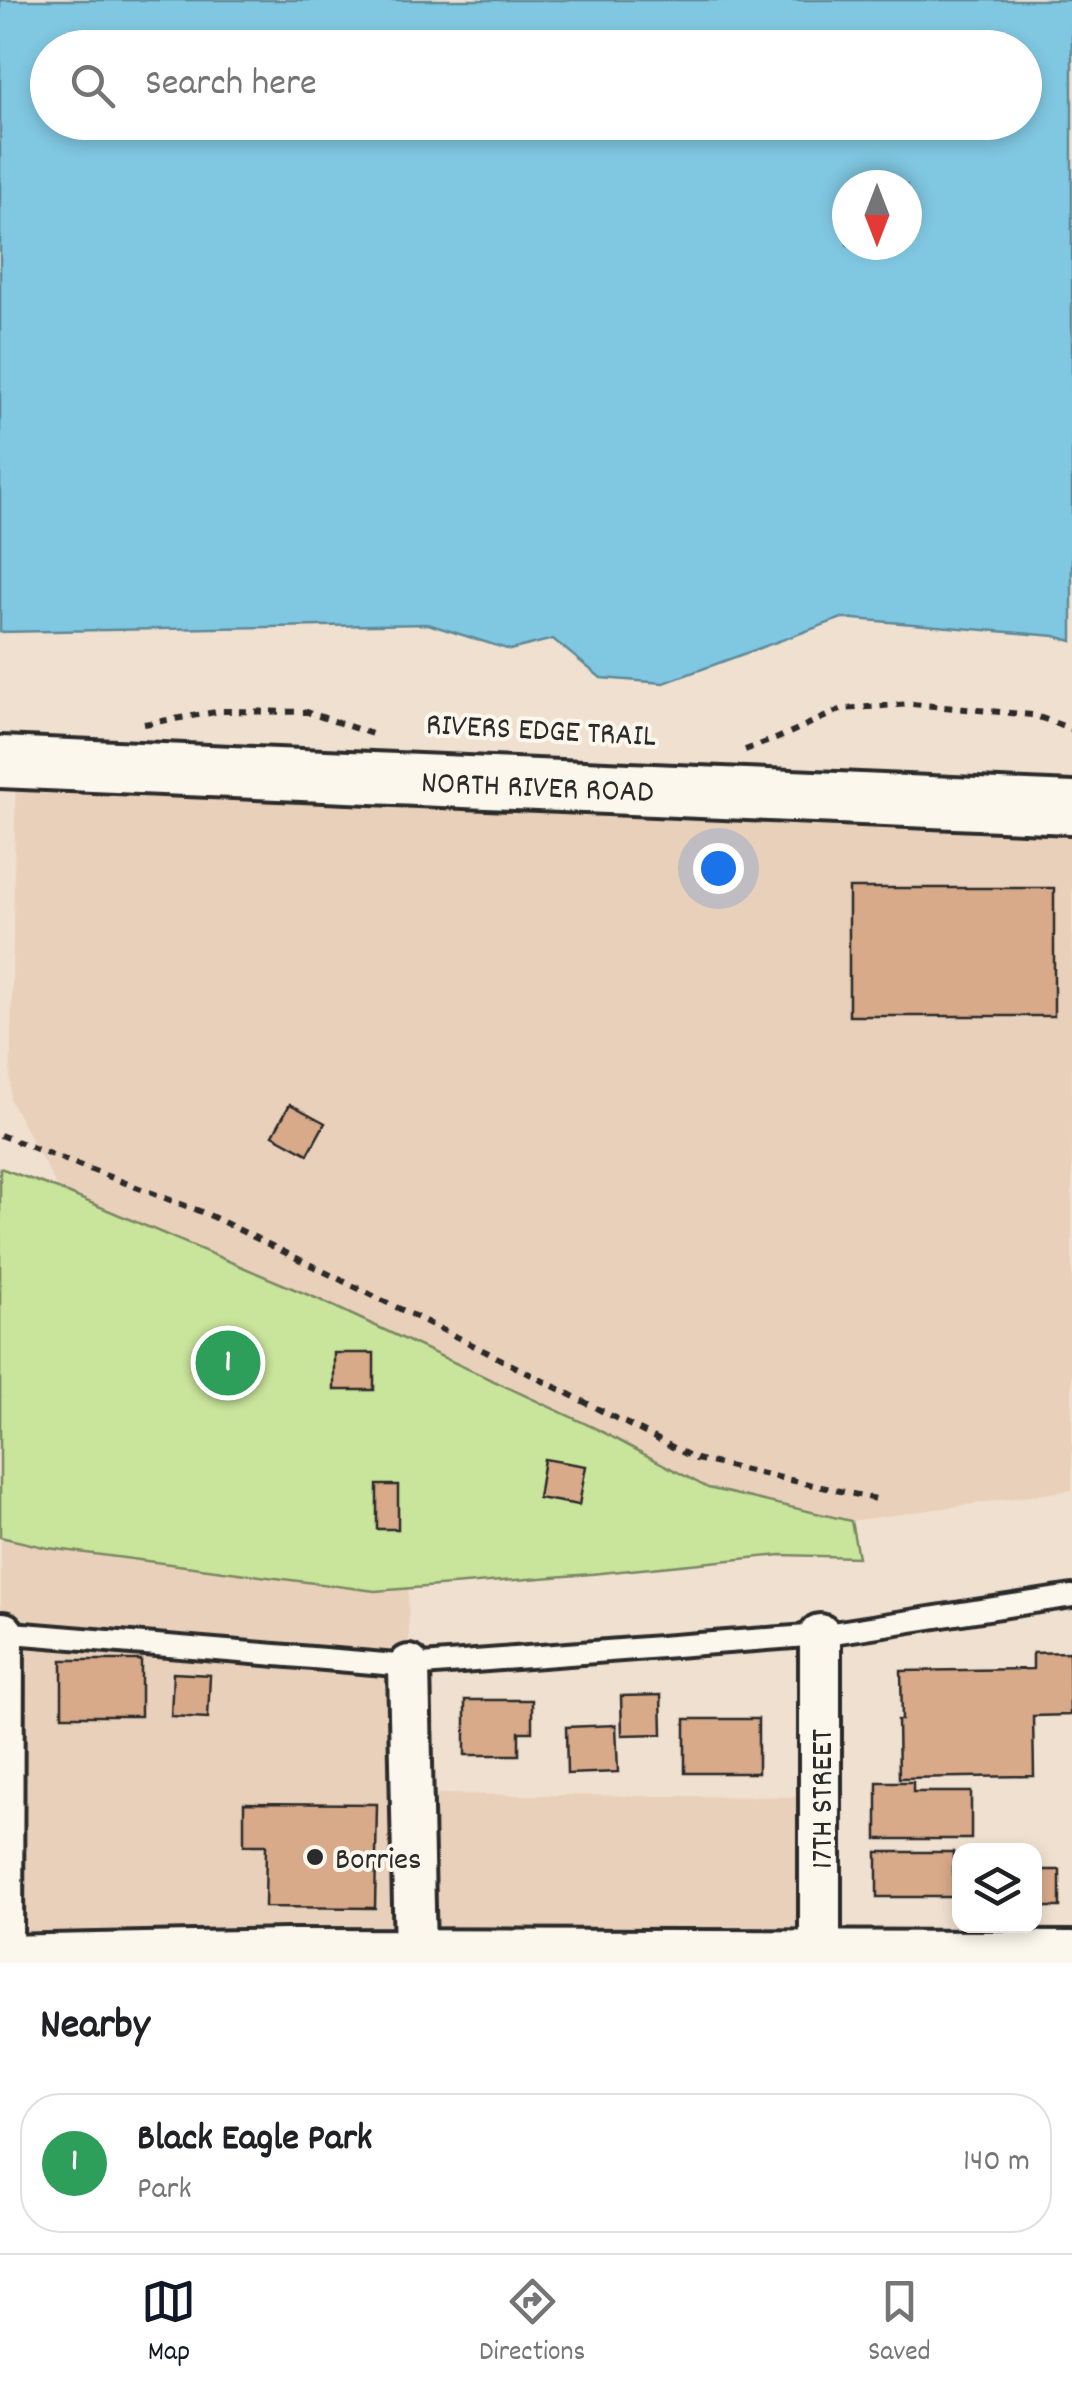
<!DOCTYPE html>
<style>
body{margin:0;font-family:Dekko,sans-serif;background:#f2f2f2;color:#202124}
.controls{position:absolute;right:30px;bottom:30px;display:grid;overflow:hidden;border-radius:20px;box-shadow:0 5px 15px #0003}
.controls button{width:90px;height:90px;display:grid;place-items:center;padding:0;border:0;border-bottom:2px solid #e0e0e0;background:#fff;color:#202124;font:50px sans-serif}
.compass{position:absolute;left:832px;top:170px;width:90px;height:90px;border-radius:50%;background:#fff;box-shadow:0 5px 15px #0003;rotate:180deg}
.you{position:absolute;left:718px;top:868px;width:35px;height:35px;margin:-25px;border:8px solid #fff;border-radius:50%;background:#1a73e8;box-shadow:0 0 0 15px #1a73e833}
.badge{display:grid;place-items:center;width:65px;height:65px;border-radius:50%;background:#111827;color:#fff;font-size:32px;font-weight:700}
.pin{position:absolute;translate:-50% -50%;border:5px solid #fff;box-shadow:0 2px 10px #0006}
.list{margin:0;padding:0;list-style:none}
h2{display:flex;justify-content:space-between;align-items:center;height:130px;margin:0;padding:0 40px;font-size:42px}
h2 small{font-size:32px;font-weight:400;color:#757577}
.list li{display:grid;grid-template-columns:65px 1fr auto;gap:30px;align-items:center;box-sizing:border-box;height:140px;margin:0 20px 20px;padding:0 20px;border:2px solid #e0e0e0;border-radius:40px}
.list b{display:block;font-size:38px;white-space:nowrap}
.list p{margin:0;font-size:32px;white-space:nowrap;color:#757577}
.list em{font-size:32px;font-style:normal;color:#757577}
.icon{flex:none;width:55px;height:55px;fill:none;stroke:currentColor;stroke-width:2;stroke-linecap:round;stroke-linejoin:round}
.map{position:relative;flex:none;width:1072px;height:1963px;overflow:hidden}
.search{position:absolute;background:#fff;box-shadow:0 5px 15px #0003;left:30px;right:30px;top:30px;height:110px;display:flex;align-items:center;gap:25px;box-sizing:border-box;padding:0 35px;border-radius:55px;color:#757577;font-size:38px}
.sheet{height:290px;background:#fff}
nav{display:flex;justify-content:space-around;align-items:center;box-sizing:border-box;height:140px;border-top:2px solid #e0e0e0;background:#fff;font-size:28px;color:#757577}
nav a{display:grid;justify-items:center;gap:5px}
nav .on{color:#111827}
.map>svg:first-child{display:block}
.built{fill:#e9d0ba}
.green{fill:#c9e49b;stroke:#7a8863;stroke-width:2.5}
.water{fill:#80c7e1;stroke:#5e8998;stroke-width:2.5;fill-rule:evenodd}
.building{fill:#d8aa8a;stroke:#2b2b2b;stroke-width:2.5}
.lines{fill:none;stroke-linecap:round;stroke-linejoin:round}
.service-casing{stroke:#2b2b2b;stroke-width:28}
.minor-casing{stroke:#2b2b2b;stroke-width:48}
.tertiary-casing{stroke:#2b2b2b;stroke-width:58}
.path{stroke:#2b2b2b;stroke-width:6;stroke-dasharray:8 8;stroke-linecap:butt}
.service{stroke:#fbf7ec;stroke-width:20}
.minor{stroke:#fbf7ec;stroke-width:40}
.tertiary{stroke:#fbf7ec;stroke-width:50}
.poi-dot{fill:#2b2b2b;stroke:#fbf7ec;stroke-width:4}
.labels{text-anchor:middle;stroke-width:8;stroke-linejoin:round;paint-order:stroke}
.street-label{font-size:32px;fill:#2b2b2b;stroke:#fbf7ec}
.poi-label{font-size:32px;fill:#2b2b2b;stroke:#fbf7ec;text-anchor:start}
</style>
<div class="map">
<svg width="1072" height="1963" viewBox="0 0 1072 1963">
<rect width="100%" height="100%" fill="#f0e0cf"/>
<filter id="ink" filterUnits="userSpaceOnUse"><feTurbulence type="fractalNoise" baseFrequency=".01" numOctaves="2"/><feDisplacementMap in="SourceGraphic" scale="20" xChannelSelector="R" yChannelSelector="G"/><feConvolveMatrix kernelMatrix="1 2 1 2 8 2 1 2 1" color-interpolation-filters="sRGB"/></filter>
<g filter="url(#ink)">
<g class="built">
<path d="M16,763L1072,808V1490L851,1521L708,1488L595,1428L318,1299L58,1189L10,1100Z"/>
<path d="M1,1537L48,1548L375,1591L408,1588L412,1794L820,1797V1958L2,1963Z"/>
</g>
<path class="green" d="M0,1168L58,1189L318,1299L595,1428L708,1488L851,1521L858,1557L781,1555L591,1574L375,1591L48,1548L0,1537Z"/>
<path class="water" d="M0,0H1072V641L1055,636L842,618L664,683L601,678L553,639L510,650L428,624L0,632ZM48,48H1024V122H48ZM847,185H907V245H847Z"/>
<g class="building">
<rect x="849" y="888" width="205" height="128"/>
<path d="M290,1104L325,1123L308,1154L273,1135Z"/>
<rect x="334" y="1353" width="40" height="37"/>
<path d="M544,1459L586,1466L579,1505L538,1498Z"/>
<rect x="377" y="1485" width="21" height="44"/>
<path d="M1069,1652L1070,1715L1033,1716L1034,1776L899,1778L898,1720H902L901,1671L1033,1669V1653Z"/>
<rect x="62" y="1660" width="79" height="56"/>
<path d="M173,1673L210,1675L208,1718L171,1716Z"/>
<path d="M661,1695L662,1734L622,1735L621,1696Z"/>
<path d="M465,1700H532V1732H519V1755H465Z"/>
<rect x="685" y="1719" width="73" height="54"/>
<path d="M616,1725L618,1772L567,1774L566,1727Z"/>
<path d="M877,1782H913V1792H971V1839H877Z"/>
<path d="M244,1803L377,1804L375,1908L265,1907L266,1845H244Z"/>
<rect x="877" y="1852" width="76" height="45"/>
<rect x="1034" y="1870" width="26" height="37"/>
</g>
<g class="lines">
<defs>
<path id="service" d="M0,1632L409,1666L820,1635L1072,1596"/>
<g id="minor">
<path d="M820,1635V1963"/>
<path d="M409,1666L415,1955"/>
<path d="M2,1963L3,1633"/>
</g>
<g id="tertiary">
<path id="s1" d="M0,762L1072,808"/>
<path d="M0,1961L287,1955L1072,1957"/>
</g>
</defs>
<use href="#service" class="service-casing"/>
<use href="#minor" class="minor-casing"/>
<use href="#tertiary" class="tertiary-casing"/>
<g class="path">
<path d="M144,724L222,711L307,712L372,734"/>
<path d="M745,750L778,738L842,709L911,704L1033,715L1072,729"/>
<path d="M0,1135L207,1214L463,1340L696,1459L876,1499"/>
</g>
<use href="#service" class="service"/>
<use href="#minor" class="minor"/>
<use href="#tertiary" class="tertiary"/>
</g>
</g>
<circle class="poi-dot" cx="315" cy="1857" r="10"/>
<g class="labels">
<g class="street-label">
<text transform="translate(541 728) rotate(3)" y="11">RIVERS EDGE TRAIL</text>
<text dy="11" stroke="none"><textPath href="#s1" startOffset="538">NORTH RIVER ROAD</textPath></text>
<text transform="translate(820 1799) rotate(-90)" y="11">17TH STREET</text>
</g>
<g class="poi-label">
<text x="335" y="1868">Borries</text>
</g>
</g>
</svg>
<div class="controls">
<button><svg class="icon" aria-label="layers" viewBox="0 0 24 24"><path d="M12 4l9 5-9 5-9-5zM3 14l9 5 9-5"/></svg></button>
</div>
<svg class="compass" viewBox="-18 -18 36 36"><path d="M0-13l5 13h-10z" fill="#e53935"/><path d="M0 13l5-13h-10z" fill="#757577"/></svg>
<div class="you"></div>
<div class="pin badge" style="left:228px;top:1363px;background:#2e9e5b">1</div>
<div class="search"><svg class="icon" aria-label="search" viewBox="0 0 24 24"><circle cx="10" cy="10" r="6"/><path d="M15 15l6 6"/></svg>Search here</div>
</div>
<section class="sheet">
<h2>Nearby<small></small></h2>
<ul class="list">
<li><span class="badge" style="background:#2e9e5b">1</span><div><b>Black Eagle Park</b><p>Park</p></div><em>140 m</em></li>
</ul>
</section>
<nav>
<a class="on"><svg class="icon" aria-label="map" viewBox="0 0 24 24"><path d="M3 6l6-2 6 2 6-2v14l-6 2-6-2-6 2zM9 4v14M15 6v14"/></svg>Map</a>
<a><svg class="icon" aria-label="directions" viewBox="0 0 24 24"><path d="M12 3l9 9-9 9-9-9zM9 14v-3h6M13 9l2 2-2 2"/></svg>Directions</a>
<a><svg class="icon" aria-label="saved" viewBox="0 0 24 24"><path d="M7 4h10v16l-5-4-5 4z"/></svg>Saved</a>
</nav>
